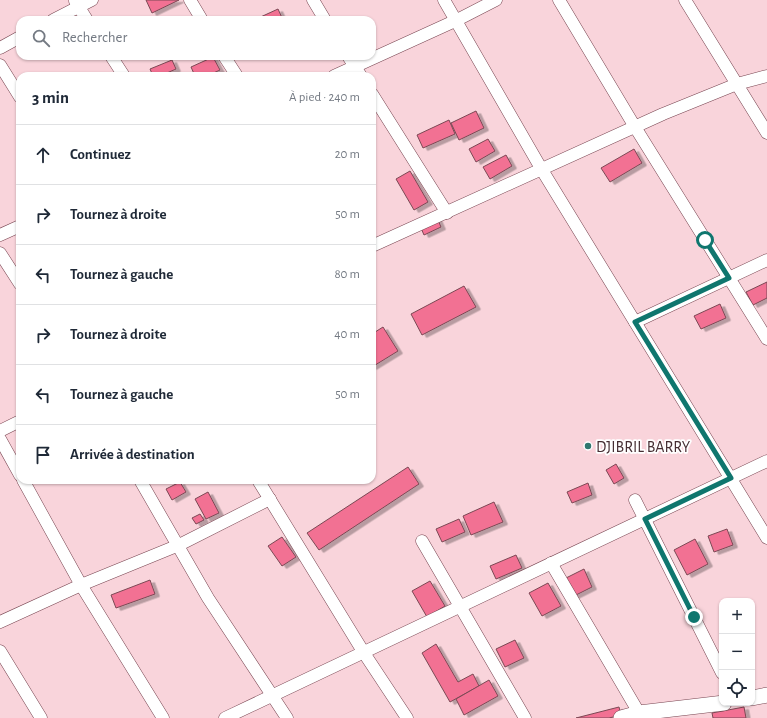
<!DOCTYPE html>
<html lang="fr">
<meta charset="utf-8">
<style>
body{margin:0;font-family:"Alegreya Sans",sans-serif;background:#f6f6f7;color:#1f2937}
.controls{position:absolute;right:12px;bottom:12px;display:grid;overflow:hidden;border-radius:8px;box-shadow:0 1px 3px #0004}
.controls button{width:36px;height:36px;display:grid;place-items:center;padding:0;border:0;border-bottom:1px solid #e0e1e3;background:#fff;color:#1f2937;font:20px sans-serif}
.stop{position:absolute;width:12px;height:12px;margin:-9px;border:3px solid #0f766e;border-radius:50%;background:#fff}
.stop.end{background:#0f766e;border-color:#fff;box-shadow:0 1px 4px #0008}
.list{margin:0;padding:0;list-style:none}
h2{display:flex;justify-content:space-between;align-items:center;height:52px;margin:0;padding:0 16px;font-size:17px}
h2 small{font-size:13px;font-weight:400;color:#747a83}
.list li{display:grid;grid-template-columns:26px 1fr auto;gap:12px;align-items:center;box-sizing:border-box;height:60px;padding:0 16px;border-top:1px solid #e0e1e3}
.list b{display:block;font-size:15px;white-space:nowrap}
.list em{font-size:13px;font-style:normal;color:#747a83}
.icon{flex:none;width:22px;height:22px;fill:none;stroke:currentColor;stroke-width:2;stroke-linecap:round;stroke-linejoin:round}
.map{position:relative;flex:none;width:767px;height:718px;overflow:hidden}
.search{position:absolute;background:#fff;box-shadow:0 1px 3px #0004;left:16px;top:16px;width:360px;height:44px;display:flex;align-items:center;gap:10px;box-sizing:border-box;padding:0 14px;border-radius:12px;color:#747a83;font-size:15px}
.panel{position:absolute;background:#fff;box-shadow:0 1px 3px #0004;left:16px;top:72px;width:360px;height:412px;border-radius:12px}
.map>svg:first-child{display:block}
.building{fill:#f27193;stroke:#7b4854;filter:url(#shadow)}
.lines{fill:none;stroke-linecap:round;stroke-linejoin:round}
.minor-casing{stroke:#784551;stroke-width:13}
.tertiary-casing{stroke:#784551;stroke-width:16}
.minor{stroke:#fff;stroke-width:12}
.tertiary{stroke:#fff;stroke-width:15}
.route{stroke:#0f766e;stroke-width:5}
.poi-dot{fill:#30776f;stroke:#fff;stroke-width:1.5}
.labels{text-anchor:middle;stroke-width:3.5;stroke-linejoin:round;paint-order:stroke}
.poi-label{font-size:16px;fill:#462e33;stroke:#fff;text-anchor:start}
</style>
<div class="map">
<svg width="767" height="718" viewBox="0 0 767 718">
<defs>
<filter id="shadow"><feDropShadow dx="4.5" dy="2.5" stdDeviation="0" flood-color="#0004"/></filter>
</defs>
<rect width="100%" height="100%" fill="#f9d4db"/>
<g class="building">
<path d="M146,0H179L152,13Z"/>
<path d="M278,9L283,20H254Z"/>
<path d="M213,57L220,70L207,76H195L191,67Z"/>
<path d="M172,60L176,69L160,76H153L150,69Z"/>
<path d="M476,111L484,128L459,140L451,123Z"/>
<path d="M449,120L455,134L423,148L417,135Z"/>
<path d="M488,139L495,151L476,162L469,149Z"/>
<path d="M634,149L642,163L610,182L601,168Z"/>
<path d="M506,155L512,166L490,179L483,167Z"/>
<path d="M410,171L428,202L414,210L396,179Z"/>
<path d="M435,213L441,227L424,235L418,221Z"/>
<path d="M767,282V298L753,305L746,292Z"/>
<path d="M464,286L476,307L422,335L411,314Z"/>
<path d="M720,304L726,318L701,329L694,316Z"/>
<path d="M383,327L398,351L372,367V334Z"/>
<path d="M616,464L624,478L614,484L606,470Z"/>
<path d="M408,467L419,484L319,550L307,533Z"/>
<path d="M180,482L186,492L172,500L166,489Z"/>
<path d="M588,483L592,495L572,503L567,492Z"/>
<path d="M208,492L219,513L206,519L195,499Z"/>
<path d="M494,502L503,522L471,535L463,516Z"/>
<path d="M200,514L204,520L196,524L192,518Z"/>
<path d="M459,519L465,532L442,542L436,529Z"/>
<path d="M727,529L733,545L714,552L708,536Z"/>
<path d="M282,537L296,557L282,566L268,546Z"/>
<path d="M695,539L708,564L687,575L674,550Z"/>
<path d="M516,555L522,568L496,579L490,566Z"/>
<path d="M584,569L592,587L574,596L566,578Z"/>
<path d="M150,580L155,594L116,608L111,595Z"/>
<path d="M430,581L445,606L427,617L412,591Z"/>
<path d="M548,583L561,606L542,616L529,593Z"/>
<path d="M515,640L524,658L505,667L496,649Z"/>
<path d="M436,644L458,682L473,674L479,686L450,702L422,653Z"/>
<path d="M489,680L498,696L464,715L456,699Z"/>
<path d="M619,707L621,715L609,718H576Z"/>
<path d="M744,707L746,718H713L712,713Z"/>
</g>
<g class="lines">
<defs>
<g id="minor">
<path d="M190,0L202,20"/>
<path d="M313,0L325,20"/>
<path d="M444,0L542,170L767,538"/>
<path d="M559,0L635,127L767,339"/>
<path d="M685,0L767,133"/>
<path d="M75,1L87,20"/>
<path d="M53,20L92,0"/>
<path d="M0,48L20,37"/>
<path d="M111,56L124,76"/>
<path d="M224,56L237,76"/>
<path d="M348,56L361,76"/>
<path d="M0,65L20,97"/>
<path d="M334,76L457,20L496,0"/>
<path d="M372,94L447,213"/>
<path d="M0,235L20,226"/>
<path d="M372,246L663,114L737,84L767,76"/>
<path d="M0,253L20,284"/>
<path d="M635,322L767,260"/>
<path d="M0,431L20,421"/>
<path d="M0,439L20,475"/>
<path d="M23,480L81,585L163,718"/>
<path d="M140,480L208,598L287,718"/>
<path d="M258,480L364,653L407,718"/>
<path d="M635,500L722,673"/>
<path d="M422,541L525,718"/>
<path d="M551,563L642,718"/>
<path d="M0,622L81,585L179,545L270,499"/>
<path d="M0,651L41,718"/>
<path d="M225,718L767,461"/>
</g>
<g id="tertiary">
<path d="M752,698L767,695"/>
<path d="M621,718L639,713L724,703"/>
</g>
</defs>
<use href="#minor" class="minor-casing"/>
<use href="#tertiary" class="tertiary-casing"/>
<use href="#minor" class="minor"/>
<use href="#tertiary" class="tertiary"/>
</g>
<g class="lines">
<path class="route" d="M694,617L645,519L731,478L635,322L729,278L705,240"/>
</g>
<circle class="poi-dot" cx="588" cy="446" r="4"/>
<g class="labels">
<g class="poi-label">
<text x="596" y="452">DJIBRIL BARRY</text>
</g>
</g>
</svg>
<div class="controls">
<button>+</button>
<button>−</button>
<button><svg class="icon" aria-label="locate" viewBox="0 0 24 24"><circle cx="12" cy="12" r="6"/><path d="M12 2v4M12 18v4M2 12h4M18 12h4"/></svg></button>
</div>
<div class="stop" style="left:705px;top:240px"></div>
<div class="stop end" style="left:694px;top:617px"></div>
<div class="search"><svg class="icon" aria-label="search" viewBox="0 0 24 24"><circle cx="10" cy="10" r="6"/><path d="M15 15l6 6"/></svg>Rechercher</div>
<section class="panel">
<h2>3 min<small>À pied · 240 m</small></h2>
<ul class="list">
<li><svg class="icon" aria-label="ahead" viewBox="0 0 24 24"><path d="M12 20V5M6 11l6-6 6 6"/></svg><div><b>Continuez</b></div><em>20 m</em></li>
<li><svg class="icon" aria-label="right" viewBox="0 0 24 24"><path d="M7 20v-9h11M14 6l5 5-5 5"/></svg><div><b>Tournez à droite</b></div><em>50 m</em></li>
<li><svg class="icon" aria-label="left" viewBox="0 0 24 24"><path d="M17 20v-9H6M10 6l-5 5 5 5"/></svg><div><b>Tournez à gauche</b></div><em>80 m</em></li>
<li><svg class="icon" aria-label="right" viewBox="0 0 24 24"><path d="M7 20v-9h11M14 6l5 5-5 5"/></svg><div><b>Tournez à droite</b></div><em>40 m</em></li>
<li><svg class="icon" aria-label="left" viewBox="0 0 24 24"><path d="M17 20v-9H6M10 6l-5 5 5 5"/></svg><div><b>Tournez à gauche</b></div><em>50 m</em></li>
<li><svg class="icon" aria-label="arrive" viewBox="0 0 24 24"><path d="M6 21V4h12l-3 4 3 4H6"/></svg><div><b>Arrivée à destination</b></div></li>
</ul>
</section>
</div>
